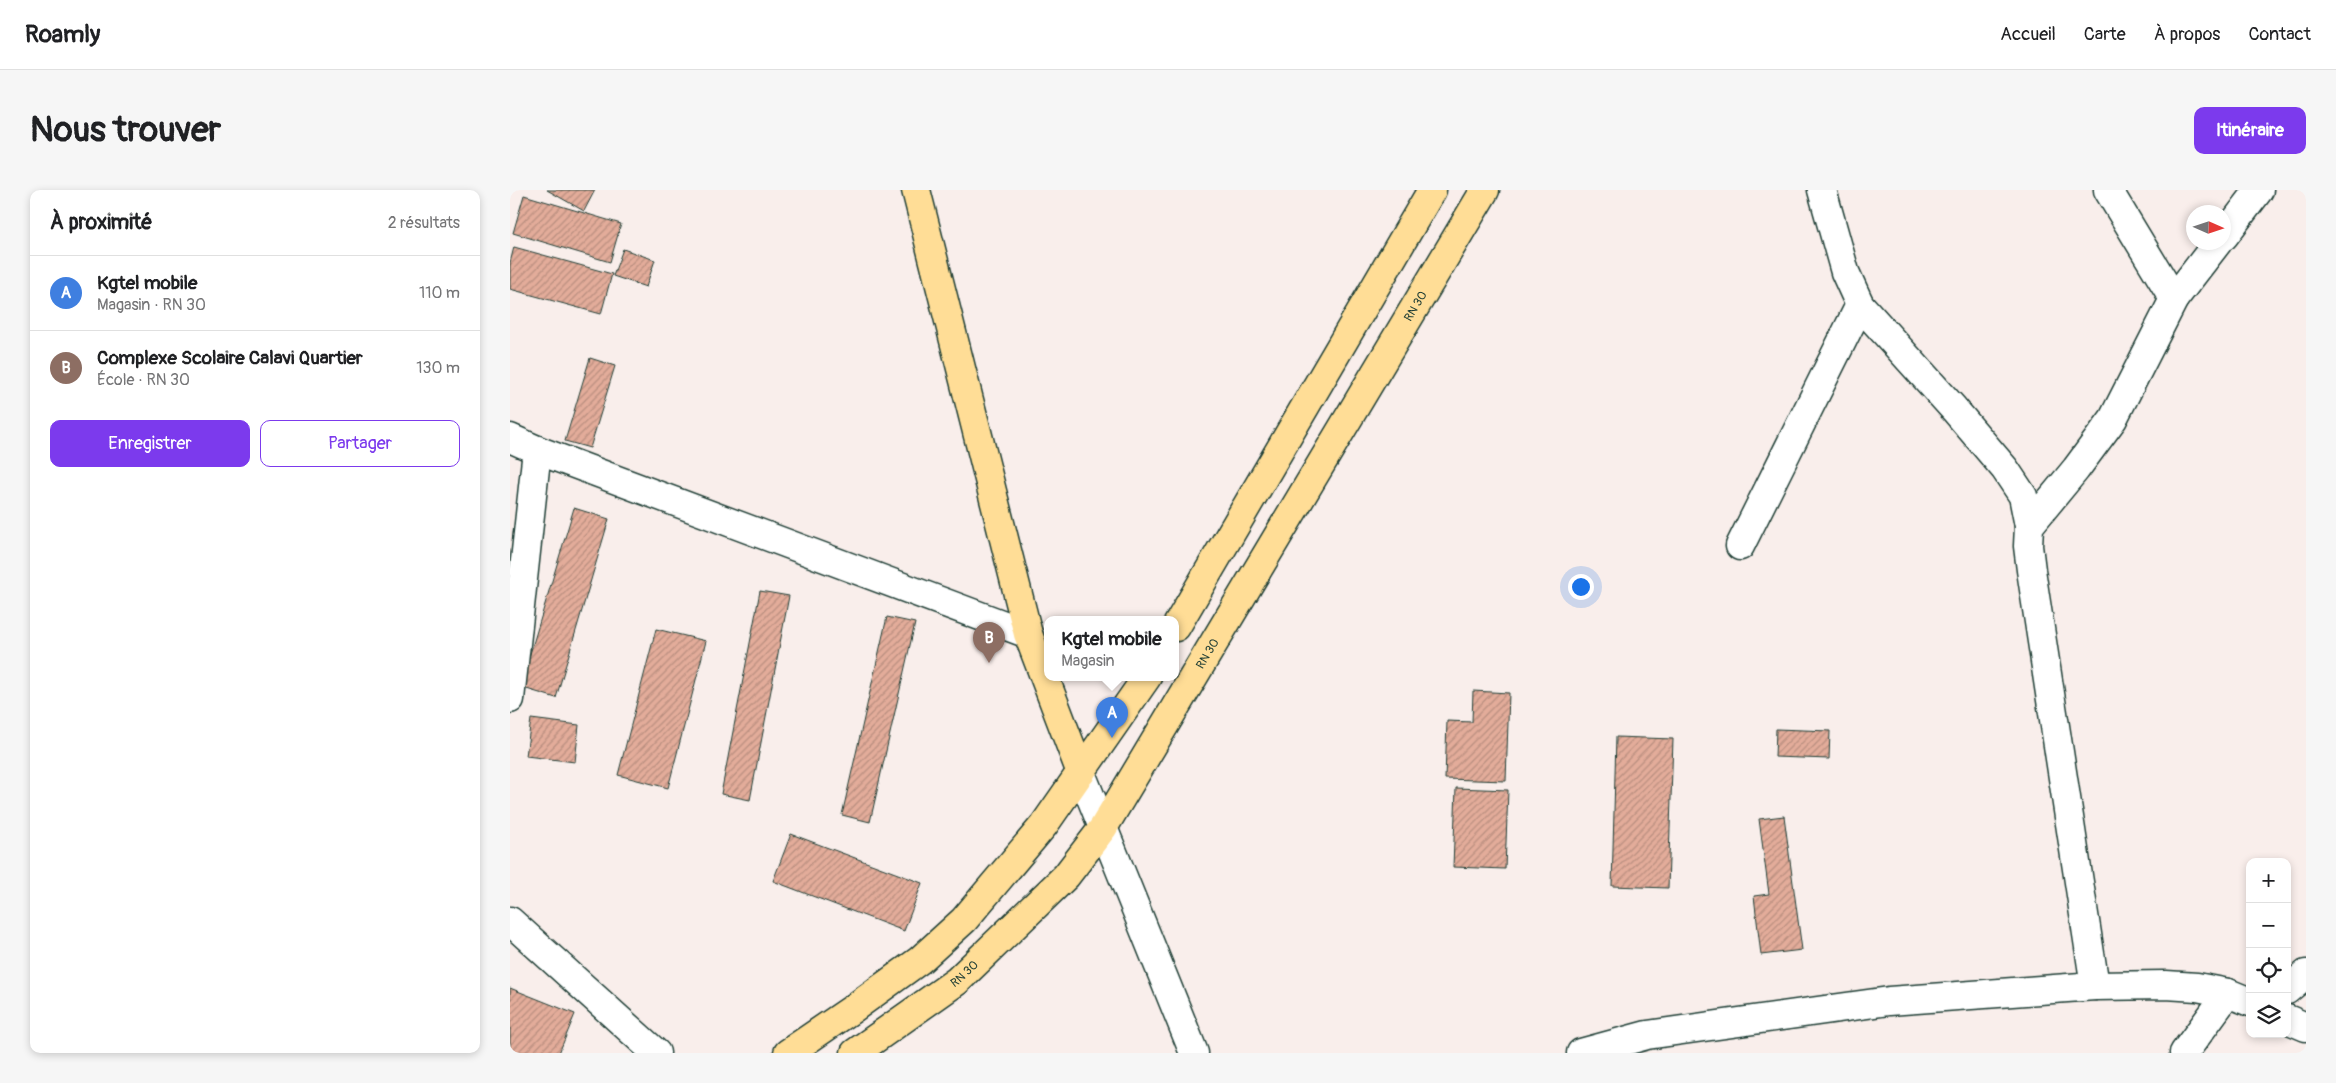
<!DOCTYPE html>
<html lang="fr">
<meta charset="utf-8">
<style>
body{margin:0;font-family:Pangolin,sans-serif;background:#f6f6f6;color:#202124}
.controls{position:absolute;right:15px;bottom:15px;display:grid;overflow:hidden;border-radius:10px;box-shadow:0 2px 8px #0003}
.controls button{width:45px;height:45px;display:grid;place-items:center;padding:0;border:0;border-bottom:1px solid #e0e0e0;background:#fff;color:#202124;font:25px sans-serif}
.compass{position:absolute;left:1676px;top:15px;width:45px;height:45px;border-radius:50%;background:#fff;box-shadow:0 2px 8px #0003;rotate:93deg}
.you{position:absolute;left:1070px;top:396px;width:18px;height:18px;margin:-12px;border:4px solid #fff;border-radius:50%;background:#1a73e8;box-shadow:0 0 0 8px #1a73e833}
.badge{display:grid;place-items:center;width:32px;height:32px;border-radius:50%;background:#7c3aed;color:#fff;font-size:16px;font-weight:700}
.pin{position:absolute;translate:-50% -41px;filter:drop-shadow(0 1px 2px #0008)}
.pin::after{content:'';position:absolute;top:26px;width:18px;height:15px;background:inherit;clip-path:polygon(0 0,100% 0,50% 100%)}
.popup{position:absolute;left:534px;top:426px;width:135px;height:65px;box-sizing:border-box;display:grid;place-content:center;border-radius:10px;background:#fff;filter:drop-shadow(0 1px 4px #0005);font-size:16px;white-space:nowrap;color:#757577}
.popup b{font-size:19px;color:#202124}
.popup::after{content:'';position:absolute;left:50%;top:100%;margin-left:-10px;border:10px solid transparent;border-top-color:#fff}
.list{margin:0;padding:0;list-style:none}
h2{display:flex;justify-content:space-between;align-items:center;height:65px;margin:0;padding:0 20px;font-size:21px}
h2 small{font-size:16px;font-weight:400;color:#757577}
.list li{display:grid;grid-template-columns:32px 1fr auto;gap:15px;align-items:center;box-sizing:border-box;height:75px;padding:0 20px;border-top:1px solid #e0e0e0}
.list b{display:block;font-size:19px;white-space:nowrap}
.list p{margin:0;font-size:16px;white-space:nowrap;color:#757577}
.list em{font-size:16px;font-style:normal;color:#757577}
.actions{display:flex;gap:10px;padding:15px 20px}
.actions a{flex:1;padding:11px 0;border:1px solid #7c3aed;border-radius:10px;text-align:center;font-size:18px;color:#7c3aed}
.actions .main{background:#7c3aed;color:#fff}
.icon{flex:none;width:28px;height:28px;fill:none;stroke:currentColor;stroke-width:2;stroke-linecap:round;stroke-linejoin:round}
.map{position:relative;flex:none;width:1796px;height:863px;overflow:hidden;border-radius:10px}
header{display:flex;align-items:center;gap:30px;box-sizing:border-box;height:70px;padding:0 25px;background:#fff;border-bottom:1px solid #e0e0e0}
header strong{font-size:24px}
nav{display:flex;gap:28px;margin-inline-start:auto;font-size:18px}
.intro{display:flex;align-items:center;justify-content:space-between;box-sizing:border-box;height:120px;padding:0 30px}
h1{margin:0;font-size:35px}
.button{padding:12px 22px;border-radius:10px;background:#7c3aed;color:#fff;font-size:18px;font-weight:700}
main{display:flex;gap:30px;padding:0 30px}
aside{flex:1;background:#fff;border-radius:10px;box-shadow:0 2px 8px #0003}
.map>svg:first-child{display:block}
.building{fill:url(#building-hatch);stroke:#1f3d34}
.lines{fill:none;stroke-linecap:round;stroke-linejoin:round}
.minor-casing{stroke:#1f3d34;stroke-width:31}
.major-casing{stroke:#1f3d34;stroke-width:31}
.minor{stroke:#fff;stroke-width:28}
.major{stroke:#ffdd96;stroke-width:28}
.labels{text-anchor:middle;stroke-width:4;stroke-linejoin:round;paint-order:stroke}
.street-label{font-size:12px;fill:#1f3d34;stroke:#fff}
</style>
<header>
<strong>Roamly</strong>
<nav><a>Accueil</a><a>Carte</a><a>À propos</a><a>Contact</a></nav>
</header>
<div class="intro"><h1>Nous trouver</h1><a class="button">Itinéraire</a></div>
<main>
<aside>
<h2>À proximité<small>2 résultats</small></h2>
<ul class="list">
<li><span class="badge" style="background:#3f7fe0">A</span><div><b>Kgtel mobile</b><p>Magasin · RN 30</p></div><em>110 m</em></li>
<li><span class="badge" style="background:#8d6e63">B</span><div><b>Complexe Scolaire Calavi Quartier</b><p>École · RN 30</p></div><em>130 m</em></li>
</ul>
<div class="actions"><a class="main">Enregistrer</a><a>Partager</a></div>
</aside>
<div class="map">
<svg width="1796" height="863" viewBox="0 0 1796 863">
<defs>
<pattern id="building-hatch" width="6" height="6" patternUnits="userSpaceOnUse" patternTransform="scale(1.25)"><rect width="6" height="6" fill="#e3ac9a"/><path d="M-1 1l2-2M0 6l6-6M5 7l2-2" fill="none" stroke="#b78d7e"/></pattern>
</defs>
<rect width="100%" height="100%" fill="#f9eeeb"/>
<filter id="ink" filterUnits="userSpaceOnUse"><feTurbulence type="fractalNoise" baseFrequency=".02" numOctaves="2"/><feDisplacementMap in="SourceGraphic" scale="10" xChannelSelector="R" yChannelSelector="G"/><feConvolveMatrix kernelMatrix="1 2 1 2 8 2 1 2 1" color-interpolation-filters="sRGB"/></filter>
<g filter="url(#ink)">
<g class="building">
<path d="M37,0H85L74,21Z"/>
<path d="M14,5L111,34L100,72L3,43Z"/>
<path d="M4,57L102,84L91,124L0,99V73Z"/>
<path d="M113,59L145,70L136,97L103,86Z"/>
<path d="M80,168L105,176L80,258L55,251Z"/>
<path d="M64,318L99,329L46,508L10,497Z"/>
<path d="M250,401L279,406L240,610L211,604Z"/>
<path d="M377,427L405,433L360,632L332,625Z"/>
<path d="M146,439L196,451L158,598L108,585Z"/>
<path d="M963,501L999,503L996,591L935,589L937,531L962,532Z"/>
<path d="M21,529L69,535L65,572L16,566Z"/>
<path d="M1266,539L1320,541L1319,569L1265,567Z"/>
<path d="M1106,547L1163,549L1158,698L1102,696Z"/>
<path d="M946,598L998,600L995,679L943,677Z"/>
<path d="M1274,626L1292,760L1251,765L1244,706L1259,704L1249,629Z"/>
<path d="M281,644L412,693L394,741L263,691Z"/>
<path d="M0,798L65,824L49,863L0,862Z"/>
</g>
<g class="lines">
<defs>
<g id="minor">
<path d="M1312,0L1335,82L1350,115L1444,219L1495,279L1513,306L1519,336"/>
<path d="M1598,0L1664,109"/>
<path d="M1714,46L1749,0"/>
<path d="M0,248L27,260L518,444"/>
<path d="M1230,356L1350,115"/>
<path d="M0,509L27,260"/>
<path d="M571,583L684,863"/>
<path d="M0,731L146,863"/>
<path d="M1585,796L1521,380L1518,356L1519,336L1566,279L1603,229L1664,109L1708,52"/>
<path d="M1777,800L1796,784"/>
<path d="M1777,829L1796,837"/>
<path d="M1071,863L1137,845L1379,811L1585,796L1656,795L1687,797L1718,803L1740,812"/>
<path d="M1674,863L1718,803"/>
</g>
<g id="major">
<path d="M406,0L518,444L571,583"/>
<path d="M666,437L922,0"/>
<path d="M278,863L341,820L410,770L454,730L534,635L637,487"/>
<path id="s1" d="M345,863L447,791L556,686L593,638L975,0"/>
</g>
</defs>
<use href="#minor" class="minor-casing"/>
<use href="#major" class="major-casing"/>
<use href="#minor" class="minor"/>
<use href="#major" class="major"/>
</g>
</g>
<g class="labels">
<g class="street-label">
<text dy="4" stroke="none"><textPath href="#s1" startOffset="945">RN 30</textPath></text>
<text dy="4" stroke="none"><textPath href="#s1" startOffset="540">RN 30</textPath></text>
<text dy="4" stroke="none"><textPath href="#s1" startOffset="135">RN 30</textPath></text>
</g>
</g>
</svg>
<div class="controls">
<button>+</button>
<button>−</button>
<button><svg class="icon" aria-label="locate" viewBox="0 0 24 24"><circle cx="12" cy="12" r="6"/><path d="M12 2v4M12 18v4M2 12h4M18 12h4"/></svg></button>
<button><svg class="icon" aria-label="layers" viewBox="0 0 24 24"><path d="M12 4l9 5-9 5-9-5zM3 14l9 5 9-5"/></svg></button>
</div>
<svg class="compass" viewBox="-18 -18 36 36"><path d="M0-13l5 13h-10z" fill="#e53935"/><path d="M0 13l5-13h-10z" fill="#757577"/></svg>
<div class="you"></div>
<div class="pin badge" style="left:602px;top:548px;background:#3f7fe0">A</div>
<div class="popup"><b>Kgtel mobile</b>Magasin</div>
<div class="pin badge" style="left:479px;top:473px;background:#8d6e63">B</div>
</div>
</main>
